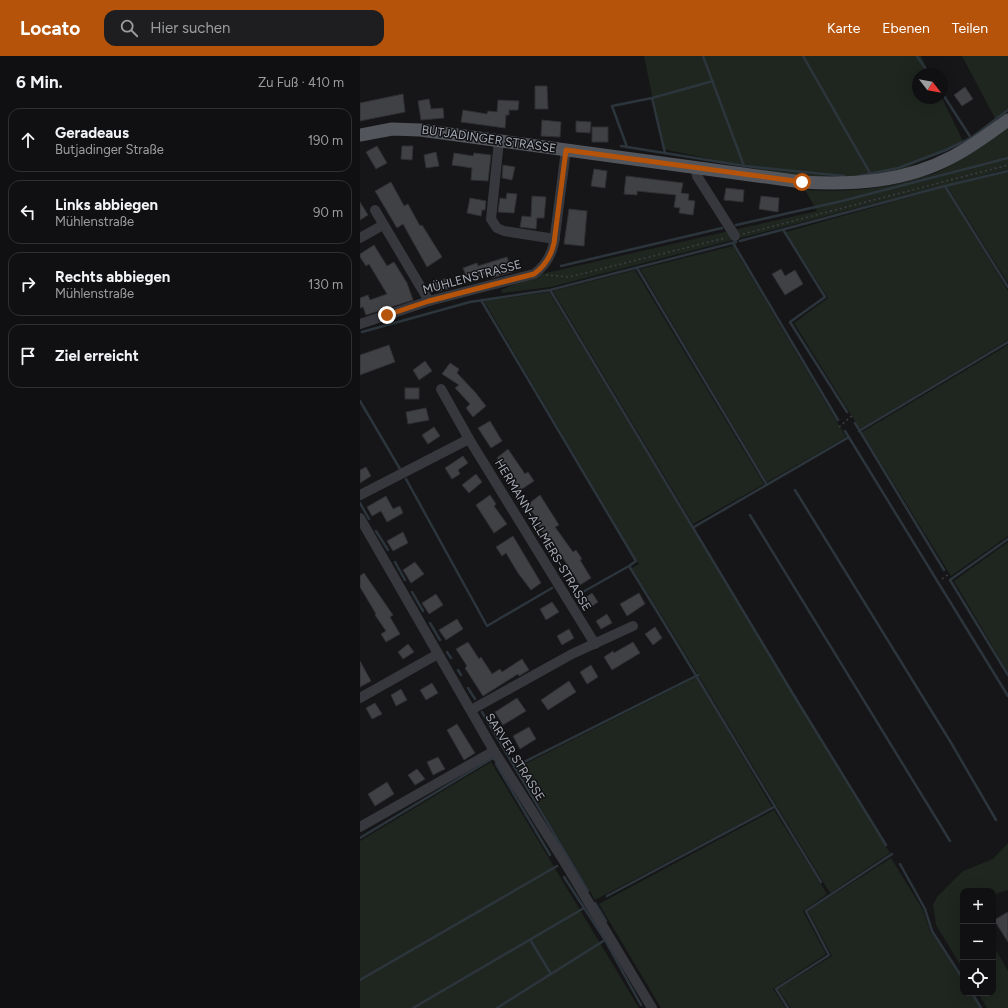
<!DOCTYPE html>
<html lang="de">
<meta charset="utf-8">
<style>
body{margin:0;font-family:Figtree,sans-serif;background:#1e1e20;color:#f1f3f6}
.controls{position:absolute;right:12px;bottom:12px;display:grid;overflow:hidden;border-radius:8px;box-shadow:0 4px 16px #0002}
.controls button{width:36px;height:36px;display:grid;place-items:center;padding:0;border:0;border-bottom:1px solid #303032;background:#101012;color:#f1f3f6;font:20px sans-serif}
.compass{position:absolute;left:552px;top:12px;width:36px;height:36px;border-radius:50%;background:#101012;box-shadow:0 4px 16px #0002;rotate:121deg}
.stop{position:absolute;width:12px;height:12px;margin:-9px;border:3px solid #b45309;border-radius:50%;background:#fff}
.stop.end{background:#b45309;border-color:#fff;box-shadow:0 1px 4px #0008}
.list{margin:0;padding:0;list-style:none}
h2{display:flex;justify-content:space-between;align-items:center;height:52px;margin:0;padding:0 16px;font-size:17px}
h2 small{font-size:13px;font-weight:400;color:#9c9d9f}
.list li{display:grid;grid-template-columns:26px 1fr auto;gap:12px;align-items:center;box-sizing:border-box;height:64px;margin:0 8px 8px;padding:0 8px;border:1px solid #303032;border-radius:12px}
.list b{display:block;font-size:15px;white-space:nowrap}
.list p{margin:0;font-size:13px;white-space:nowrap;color:#9c9d9f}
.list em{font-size:13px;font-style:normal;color:#9c9d9f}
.icon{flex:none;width:22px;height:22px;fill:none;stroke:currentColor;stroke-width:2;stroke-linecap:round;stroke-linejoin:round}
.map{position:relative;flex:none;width:648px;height:952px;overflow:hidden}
header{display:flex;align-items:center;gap:24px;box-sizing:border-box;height:56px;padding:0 20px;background:#b45309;color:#fff}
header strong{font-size:19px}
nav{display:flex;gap:22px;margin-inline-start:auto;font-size:14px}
.search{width:280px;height:36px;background:#1e1e20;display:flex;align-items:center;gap:10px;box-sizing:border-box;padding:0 14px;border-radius:12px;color:#9c9d9f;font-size:15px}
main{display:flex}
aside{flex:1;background:#101012}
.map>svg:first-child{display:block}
.green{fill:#1e261f}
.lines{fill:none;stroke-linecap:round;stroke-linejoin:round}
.stream{stroke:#2c353c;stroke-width:2.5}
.building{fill:#404145;stroke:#303034}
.path{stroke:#3d3f44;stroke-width:1.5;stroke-dasharray:2 3;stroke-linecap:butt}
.minor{stroke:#37383d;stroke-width:10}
.major{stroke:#53555c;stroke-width:13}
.route{stroke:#b45309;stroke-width:5}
.labels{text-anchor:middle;stroke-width:3;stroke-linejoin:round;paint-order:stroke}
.street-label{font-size:12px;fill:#a8adb8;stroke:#111113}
</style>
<header>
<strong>Locato</strong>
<div class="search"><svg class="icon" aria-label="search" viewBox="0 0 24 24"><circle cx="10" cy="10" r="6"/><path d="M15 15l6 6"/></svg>Hier suchen</div>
<nav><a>Karte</a><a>Ebenen</a><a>Teilen</a></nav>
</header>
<main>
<aside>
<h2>6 Min.<small>Zu Fuß · 410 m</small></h2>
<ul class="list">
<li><svg class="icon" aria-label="ahead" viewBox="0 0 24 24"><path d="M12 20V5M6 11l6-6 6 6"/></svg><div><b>Geradeaus</b><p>Butjadinger Straße</p></div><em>190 m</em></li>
<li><svg class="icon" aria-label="left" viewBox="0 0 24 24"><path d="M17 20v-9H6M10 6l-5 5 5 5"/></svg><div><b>Links abbiegen</b><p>Mühlenstraße</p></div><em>90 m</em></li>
<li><svg class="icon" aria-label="right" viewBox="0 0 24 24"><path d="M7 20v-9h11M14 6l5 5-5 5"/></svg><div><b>Rechts abbiegen</b><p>Mühlenstraße</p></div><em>130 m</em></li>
<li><svg class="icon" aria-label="arrive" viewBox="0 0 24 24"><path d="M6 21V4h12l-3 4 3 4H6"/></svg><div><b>Ziel erreicht</b></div></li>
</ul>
</aside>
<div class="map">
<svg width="648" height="952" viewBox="0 0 648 952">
<rect width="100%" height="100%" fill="#161618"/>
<g class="green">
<path d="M284,0H561L570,18H558V42H582L604,87L527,120L434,121L303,93Z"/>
<path d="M602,0H648V54L636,64Z"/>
<path d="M648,70V113L191,231L142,237L141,234L177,219L457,155L445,134C485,136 520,134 559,122C567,119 575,118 582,114C605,102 628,86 648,70Z"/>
<path d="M648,116V227L587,130Z"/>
<path d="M585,131L648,235V284L500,373L434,267L468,242L426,176Z"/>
<path d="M373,190L486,381L407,426L280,213Z"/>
<path d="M275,214L404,428L333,468L193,235Z"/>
<path d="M189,236L530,797L470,837C403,729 340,619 272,512L279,508L124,245Z"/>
<path d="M648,289V480L591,520L502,376Z"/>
<path d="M648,486V616L594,525Z"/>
<path d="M337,621L412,751L235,844L157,712Z"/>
<path d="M131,706L279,952H0V785Z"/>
<path d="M414,754L467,838L443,855L466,898L413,933L426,952H301L239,848Z"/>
<path d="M648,787V834L637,837L633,844V835H603V913L576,869L573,849L577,841L603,815L633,803Z"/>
<path d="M531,802L563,854L570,875L603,924V937H611L620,952H431L418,933L472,900L448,855Z"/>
<path d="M633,889L648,915V952H627L618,937H633Z"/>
</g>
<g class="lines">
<g class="stream">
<path d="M343,0L384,110"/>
<path d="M443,0L510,117"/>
<path d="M557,0L569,18"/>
<path d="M582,37L611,82"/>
<path d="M292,42L305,97"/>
<path d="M261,90L385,110L484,120"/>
<path d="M267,91L252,50L292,42L353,25"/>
<path d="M499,120L538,112L586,94L611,82L648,54"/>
<path d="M585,130L648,231"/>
<path d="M376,169L482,145L648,102"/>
<path d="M424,175L465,241L430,266L487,356"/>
<path d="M380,185L585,130L648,115"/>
<path d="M373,187L478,364"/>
<path d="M201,210L362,172"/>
<path d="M277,212L407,429"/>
<path d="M190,234L433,638L526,789"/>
<path d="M121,244L276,505L269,510C334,614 396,721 461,826"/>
<path d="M2,276L110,246L190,234L376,186"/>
<path d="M0,345L40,413"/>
<path d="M495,367L584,514"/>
<path d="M485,375L648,640"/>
<path d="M499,375L648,286"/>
<path d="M46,423L127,570L192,532"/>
<path d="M435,434L590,685L636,764"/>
<path d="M0,447L9,463"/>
<path d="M390,459L590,785"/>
<path d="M334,471L489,381"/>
<path d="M16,475L28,494"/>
<path d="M648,483L590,524L648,619"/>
<path d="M35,506L45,524"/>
<path d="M52,536L63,555"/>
<path d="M221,537L269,510"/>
<path d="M70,567L80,584"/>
<path d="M87,596L91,602"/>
<path d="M98,614L101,619"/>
<path d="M108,632L115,643"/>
<path d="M122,656L228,835"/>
<path d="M136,708L190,799"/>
<path d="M154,711L338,619"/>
<path d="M0,782L133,702L134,703"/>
<path d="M540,808L565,853L572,875L603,923"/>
<path d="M204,821L245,884L281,949"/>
<path d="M247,840L414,751"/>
<path d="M235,847L246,865"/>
<path d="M171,885L191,918"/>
<path d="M0,924L197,810"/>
<path d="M612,937L621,952"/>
<path d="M53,952L224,852"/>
<path d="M137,952L245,884"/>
<path d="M428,952L416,933L469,899L446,855L532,798"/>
</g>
</g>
<g class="building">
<path d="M175,30H187L188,53H175Z"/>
<path d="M605,31L613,43L602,50L594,39Z"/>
<path d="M43,38L45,56L0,65V47Z"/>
<path d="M69,43L71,53L83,52L84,62L61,64L58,45Z"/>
<path d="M138,44L159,45L158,54H149V59H146L145,72L101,66L103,54L127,58L128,55L137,56Z"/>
<path d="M182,64L201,66L200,81L181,80Z"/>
<path d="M216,65L231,66L230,77L216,76Z"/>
<rect x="232" y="71" width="16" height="15"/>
<path d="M17,90L27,107L16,113L6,96Z"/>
<path d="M42,90H53L52,104L41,103Z"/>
<path d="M76,96L79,110L66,112L64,99Z"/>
<path d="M94,97L113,100L114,97L131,99L128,125L111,124L112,112L92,109Z"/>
<path d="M143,109L155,111L152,124L142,122Z"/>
<path d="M234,113L247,115L245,132L231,130Z"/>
<path d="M266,120L323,127L321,137L329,138L328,144L335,145L333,159L319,157L320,152L314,151L316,139L277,135V139L264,138Z"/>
<path d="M31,126L44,150L48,148L60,170L62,169L82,201L67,211L43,168L37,172L15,135Z"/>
<path d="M366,132L384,134L383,146L364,144Z"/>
<path d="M147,137L157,138L154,157L138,156L140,142L146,143Z"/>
<path d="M172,140L186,141L184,162H177L176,173L160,171L162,160L171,161Z"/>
<path d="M401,140L419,142L418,156L399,153Z"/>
<path d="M110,142L126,145L125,154H122L121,160L107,157Z"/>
<path d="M0,146L8,159L0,164Z"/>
<path d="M209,153L227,155L224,190L204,188Z"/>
<path d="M14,189L27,210L34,206L47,227L53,244L6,259L3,251L0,252V242L8,239L10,244L27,238L9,208L6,210L0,201V198Z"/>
<path d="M147,201L152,216L132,222L131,216L108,224L103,212L117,207L118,210Z"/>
<path d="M421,213L425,220L435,214L443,228L425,239L412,218Z"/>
<path d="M87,222L90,232L77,236L74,226Z"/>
<path d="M29,289L35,306L0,319V299Z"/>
<path d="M65,305L72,315L59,324L53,314Z"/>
<path d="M90,307L99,313L97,317L115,336L126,350L113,361L106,352L110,348L95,332L99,329L82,318Z"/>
<rect x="45" y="332" width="14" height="11"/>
<path d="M66,352L69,364L48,368L46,356Z"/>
<path d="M130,365L142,385L131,392L118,372Z"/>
<path d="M74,371L80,380L68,388L62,379Z"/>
<path d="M148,393L165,418L168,416L174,425L159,435L147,417L145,418L137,402Z"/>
<path d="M103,400L108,407L98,414L100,418L92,423L85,412Z"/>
<path d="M6,411L11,420L0,427V414Z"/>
<path d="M116,418L122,426L109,437L102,429Z"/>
<path d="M130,439L136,448L134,450L147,468L134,477L116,449Z"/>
<path d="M180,439L199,469L195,471L213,496L216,494L222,503L220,504L231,522L220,529L198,494L196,496L189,486L178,469L180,467L167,449Z"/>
<path d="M26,440L33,453L40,450L43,457L27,466L21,455L12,460L7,451Z"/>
<path d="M43,476L48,487L33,495L27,485Z"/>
<path d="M153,480L181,527L171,534L158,517L146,497L142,500L136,491Z"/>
<path d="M55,506L64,518L51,527L43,514Z"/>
<path d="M4,517L33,559L30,561L40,578L26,586L21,578L26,575L15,559L16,558L0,531V520Z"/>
<path d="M232,537L238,546L228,553L222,544Z"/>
<path d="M279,537L285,548L267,560L260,548Z"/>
<path d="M76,538L83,549L69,558L62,547Z"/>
<path d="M192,546L199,556L186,564L180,553Z"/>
<path d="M247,558L252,567L241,573L236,565Z"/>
<path d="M97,563L103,573L86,584L79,574Z"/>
<path d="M295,571L302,582L293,589L285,578Z"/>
<path d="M209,573L214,582L202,589L197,580Z"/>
<path d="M108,586L119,603L121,601L132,618L140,613L142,616L162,603L169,614L159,620L158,618L123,640L105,612L107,610L96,593Z"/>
<path d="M273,586L280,597L252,614L244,601L253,595L254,597Z"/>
<path d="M48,588L54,596L43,603L38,596Z"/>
<path d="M0,605L11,625L0,631Z"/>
<path d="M231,609L238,621L227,628L220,616Z"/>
<path d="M209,625L216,636L188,654L181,644Z"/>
<path d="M72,627L78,637L66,644L60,634Z"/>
<path d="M41,633L47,644L36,650L31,639Z"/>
<path d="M157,642L166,655L143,669L135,656Z"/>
<path d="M15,647L22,658L12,663L6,652Z"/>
<path d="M97,668L115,697L104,704L87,674Z"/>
<path d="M169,671L176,683L160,693L153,680Z"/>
<path d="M78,701L85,713L73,719L67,706Z"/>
<path d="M57,713L65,723L55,729L48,719Z"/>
<path d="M27,726L34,738L15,750L8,738Z"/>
<path d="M648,856V886L634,864Z"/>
</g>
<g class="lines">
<g class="path">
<path d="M383,178L648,109"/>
<path d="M186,219L209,221L365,182"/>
<path d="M479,371L494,358"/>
<path d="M582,523L590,517"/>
</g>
<g class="minor">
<path d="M139,85L131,163L137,172L144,175L195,183"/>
<path d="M335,111L337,120L375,180"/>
<path d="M15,154L69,245"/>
<path d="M0,182L23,169"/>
<path d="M0,268L69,245L174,218C185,210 191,201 194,187L206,94"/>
<path d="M81,333L109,383L235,588"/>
<path d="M0,439L109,383"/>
<path d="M0,462L134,695L202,802L292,952"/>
<path d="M0,642L78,598"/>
<path d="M111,654L212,598L273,570"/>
<path d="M0,771L134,695"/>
</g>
<path class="major" d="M0,79L32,73L60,74L442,126C494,129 545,126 592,101C612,91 630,77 648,64"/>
</g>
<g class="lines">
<path class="route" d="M27,259L69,245L174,218C185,210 191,201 194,187L206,94L442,126"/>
</g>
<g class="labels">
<g class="street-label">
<text transform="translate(129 83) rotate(8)" y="4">BUTJADINGER STRASSE</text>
<text transform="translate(112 221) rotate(-15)" y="4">MÜHLENSTRASSE</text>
<text transform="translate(183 479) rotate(59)" y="4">HERMANN-ALLMERS-STRASSE</text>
<text transform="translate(155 701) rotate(58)" y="4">SARVER STRASSE</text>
</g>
</g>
</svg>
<div class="controls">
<button>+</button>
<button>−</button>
<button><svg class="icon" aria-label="locate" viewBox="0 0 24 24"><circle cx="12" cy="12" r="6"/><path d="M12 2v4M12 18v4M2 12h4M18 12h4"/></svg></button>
</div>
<svg class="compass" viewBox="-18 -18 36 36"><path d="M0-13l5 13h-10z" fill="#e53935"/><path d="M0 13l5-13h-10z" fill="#9c9d9f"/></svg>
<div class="stop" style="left:442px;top:126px"></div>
<div class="stop end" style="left:27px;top:259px"></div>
</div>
</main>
